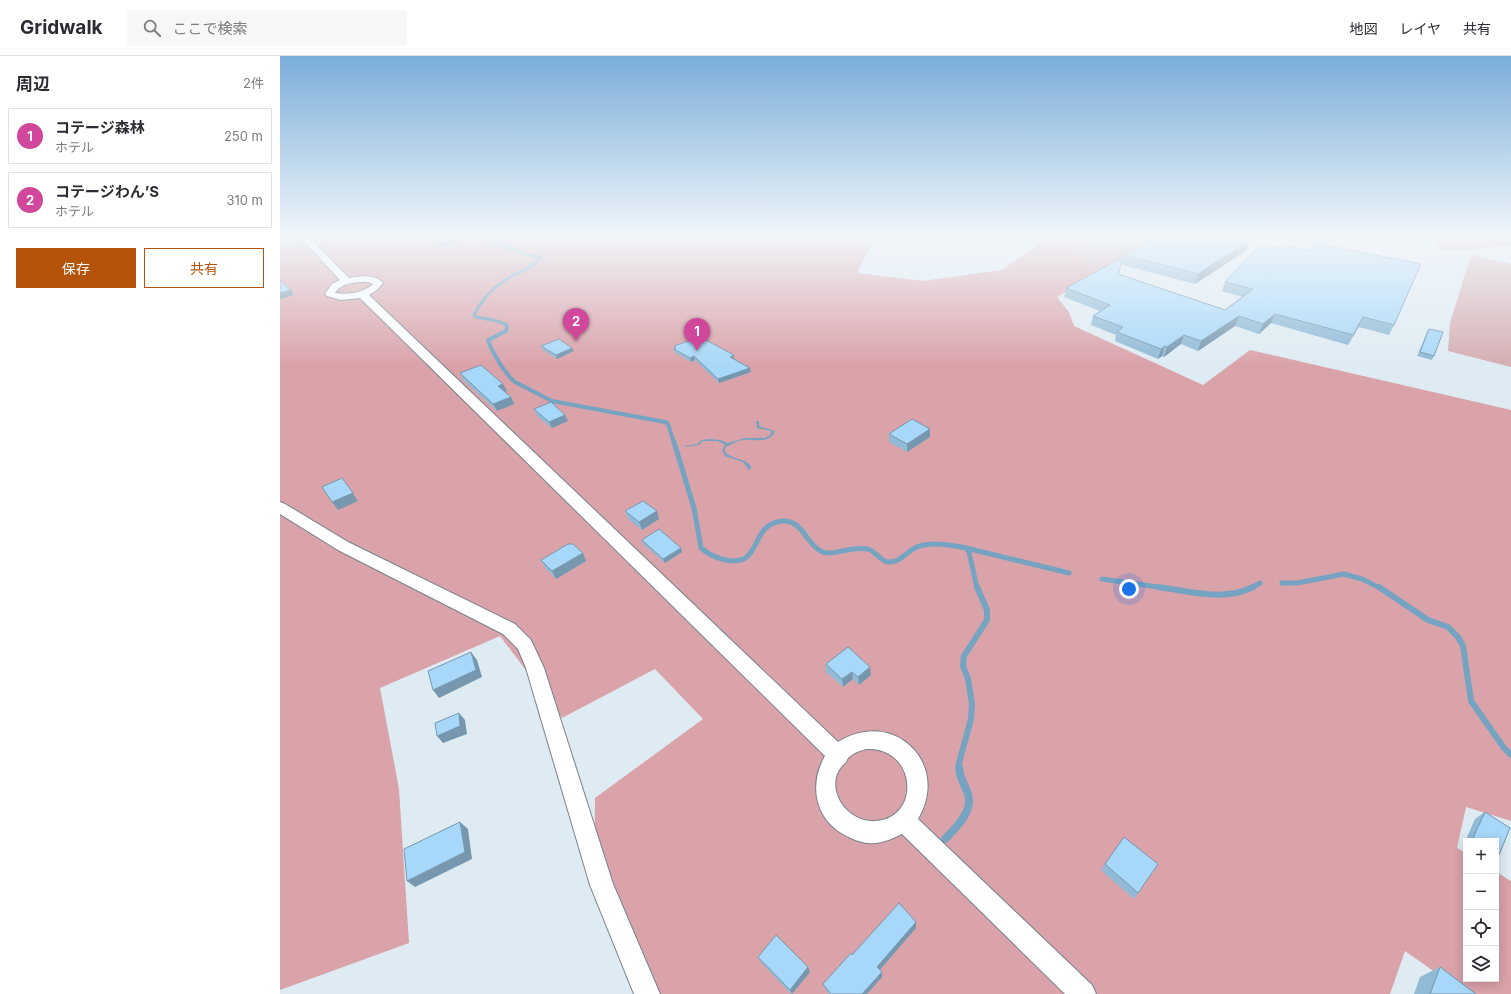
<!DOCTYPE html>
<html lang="ja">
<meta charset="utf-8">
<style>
body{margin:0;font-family:Inter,"Noto Sans JP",sans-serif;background:#f7f7f7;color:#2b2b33}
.controls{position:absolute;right:12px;bottom:12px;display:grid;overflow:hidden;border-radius:0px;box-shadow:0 2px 10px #0003}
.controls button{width:36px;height:36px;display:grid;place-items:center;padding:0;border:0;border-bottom:1px solid #e1e1e2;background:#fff;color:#2b2b33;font:20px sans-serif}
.you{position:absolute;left:849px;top:533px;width:14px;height:14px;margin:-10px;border:3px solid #fff;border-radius:50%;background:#1a73e8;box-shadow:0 0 0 6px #1a73e833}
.badge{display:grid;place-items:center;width:26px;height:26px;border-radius:50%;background:#b45309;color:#fff;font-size:13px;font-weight:700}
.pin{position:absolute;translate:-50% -33px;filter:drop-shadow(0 1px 2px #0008)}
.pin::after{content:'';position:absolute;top:21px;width:14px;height:12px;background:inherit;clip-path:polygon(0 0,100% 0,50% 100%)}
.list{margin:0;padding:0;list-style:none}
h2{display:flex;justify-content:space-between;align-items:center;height:52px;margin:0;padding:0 16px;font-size:17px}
h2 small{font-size:13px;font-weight:400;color:#7c7c81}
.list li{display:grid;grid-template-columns:26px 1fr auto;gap:12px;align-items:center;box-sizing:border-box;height:56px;margin:0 8px 8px;padding:0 8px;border:1px solid #e1e1e2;border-radius:0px}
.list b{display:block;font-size:15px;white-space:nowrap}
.list p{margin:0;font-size:13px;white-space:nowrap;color:#7c7c81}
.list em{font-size:13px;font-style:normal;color:#7c7c81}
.actions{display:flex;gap:8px;padding:12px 16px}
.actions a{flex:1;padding:9px 0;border:1px solid #b45309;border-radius:0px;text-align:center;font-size:14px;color:#b45309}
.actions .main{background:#b45309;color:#fff}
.icon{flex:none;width:22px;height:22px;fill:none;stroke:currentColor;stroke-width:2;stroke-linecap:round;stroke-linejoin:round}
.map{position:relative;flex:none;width:1231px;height:938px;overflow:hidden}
header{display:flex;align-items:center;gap:24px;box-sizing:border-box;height:56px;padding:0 20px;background:#fff;border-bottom:1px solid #e1e1e2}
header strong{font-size:19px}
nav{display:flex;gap:22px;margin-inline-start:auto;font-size:14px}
.search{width:280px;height:36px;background:#f7f7f7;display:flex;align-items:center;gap:10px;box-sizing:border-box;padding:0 14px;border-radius:0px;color:#7c7c81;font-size:15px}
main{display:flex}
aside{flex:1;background:#fff}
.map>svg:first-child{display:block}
.green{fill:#d4aeb2}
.forest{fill:#daa2a9}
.water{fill:#75a3c2}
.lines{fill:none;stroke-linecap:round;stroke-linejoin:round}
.stream-far4{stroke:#75a3c2;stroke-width:3}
.stream-far3{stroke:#75a3c2;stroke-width:4}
.stream-far2{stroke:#75a3c2;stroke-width:5}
.stream-far1{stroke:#75a3c2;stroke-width:6}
.stream{stroke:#75a3c2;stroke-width:8}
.minor-casing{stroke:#78828a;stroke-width:2}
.minor{fill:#fff;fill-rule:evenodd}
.wall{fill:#90bad6}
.shaded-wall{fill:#7697ae}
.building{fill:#a8d8f9;stroke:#7697ae}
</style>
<header>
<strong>Gridwalk</strong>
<div class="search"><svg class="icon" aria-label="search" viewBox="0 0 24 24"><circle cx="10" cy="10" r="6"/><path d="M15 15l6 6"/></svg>ここで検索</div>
<nav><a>地図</a><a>レイヤ</a><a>共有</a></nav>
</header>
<main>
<aside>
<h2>周辺<small>2件</small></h2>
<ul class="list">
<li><span class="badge" style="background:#d1479c">1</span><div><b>コテージ森林</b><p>ホテル</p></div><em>250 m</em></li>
<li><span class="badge" style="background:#d1479c">2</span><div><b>コテージわん’S</b><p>ホテル</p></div><em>310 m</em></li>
</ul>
<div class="actions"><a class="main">保存</a><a>共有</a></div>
</aside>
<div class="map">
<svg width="1231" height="938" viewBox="0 0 1231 938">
<rect width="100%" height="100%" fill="#dfebf3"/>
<g class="green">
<path d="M819,179H884L819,217L791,193Z"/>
<path d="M1191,199L1231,208V311L1168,295L1170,267Z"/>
</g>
<g class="forest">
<path d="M0,179H592L591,189L577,217L643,225L722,214L772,179H819L791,193L819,217L777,241L789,256L794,270L923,329L970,294L1231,354V765L1186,751L1177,792L1186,797V923H1216V816L1231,825V938H1186L1125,895L1110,938H360L314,841L315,742L423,663L375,613L282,662L220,580L100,632L119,733L129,887L0,934Z"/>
<path d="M1132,179H1231V189L1188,194L1160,193L1154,185Z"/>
</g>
<path class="water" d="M476,365H479V370L495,375C491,388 473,383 463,384C457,385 450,388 445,392V396C452,404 464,401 471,410V413L469,414L463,406L445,400L442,394L445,389L438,385H423L419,389L405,391V390L417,388L422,384L429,383L440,384L448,387L465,382H485L491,378V375L477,372Z"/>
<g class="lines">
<path class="stream-far4" d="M196,179L239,196L261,202C253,212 240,215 230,221C214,230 202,243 194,259L196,261L217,265L227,269V272"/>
<path class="stream-far3" d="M227,271L226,275L208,284C212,296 225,318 235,326L272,345L385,366L388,368L394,387"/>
<g class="stream-far2">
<path d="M394,386L414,452L421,492C428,498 437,502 446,504C484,512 468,467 503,465C525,464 528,496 548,497C561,497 574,490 588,493C597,496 601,507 611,506C622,505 626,496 635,492C649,485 671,489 686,492L689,496L697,532"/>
<path d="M686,492L789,517"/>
<path d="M822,523L885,532"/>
<path d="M1002,527H1017L1064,518L1082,523L1100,532"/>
<path d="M971,532L980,527"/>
</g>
<g class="stream-far1">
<path d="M878,531C909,535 944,546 973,531"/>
<path d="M1099,531L1148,564L1168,571L1178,581L1183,590L1191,645L1224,692L1231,699"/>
<path d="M679,712V707L691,663L692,648L688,623L683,610L684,600L707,564V554L697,531"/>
</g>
<path class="stream" d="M665,783C675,773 694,755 688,738C685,729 679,721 679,711"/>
<defs>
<g id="minor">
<path d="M18,179H27L69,222C80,220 95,218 103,227L98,233L89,239L558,686C613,651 671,707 638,763L812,929L816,938H785L622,778C614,782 605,786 596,787C587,788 579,786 571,782C537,768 527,732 545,700L80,242L61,244L47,240L45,238L52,228L60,224ZM88,226L93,228C83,237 68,239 55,237C62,226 77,226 88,226ZM587,693C636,691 642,761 596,765C565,768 541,728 565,707C568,704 566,705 568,702C573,697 581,694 587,693Z"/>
<path d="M0,446L5,448L68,486L235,568L251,584L264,612L333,828L380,938H354L310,829L246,612L238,593L223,578L58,494L0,458Z"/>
</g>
</defs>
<use href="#minor" class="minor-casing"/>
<use href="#minor" class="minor"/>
</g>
<g class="wall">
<path d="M147,179H174L180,186L163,190Z"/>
<path d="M967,194L915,228L842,209L844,199Z"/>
<path d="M841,210L839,218L945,254L963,241L942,235L945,226L1114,269L1109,279L1079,271L1068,289L991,267L979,278L955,270L918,295L901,288L884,301L882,300L878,303L835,285L836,279L811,269L813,260L820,255L784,241L786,232Z"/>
<path d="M1149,273L1154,300L1152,304L1137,300L1147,276Z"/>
<path d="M261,290L294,295L277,303L263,294Z"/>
<path d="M394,290L454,303L471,316L439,327L415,304L411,306L394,296V293L395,292Z"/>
<path d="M180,317L227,335L225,336L231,341L234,348L217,355L183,324Z"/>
<path d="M254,353L288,365L272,372L257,360Z"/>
<path d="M650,373V381L627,396L609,386V378Z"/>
<path d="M345,455L379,463L362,474L348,463Z"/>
<path d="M362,484L402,496L385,507L363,488Z"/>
<path d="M303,497L306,505L276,523L265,512L261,504Z"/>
<path d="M546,608L591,619L579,629L573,623L563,631L546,616Z"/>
<path d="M1205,756L1230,772L1219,799L1216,801V785H1186V790L1184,788L1195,763Z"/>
<path d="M825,808H878L854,843L821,814Z"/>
<path d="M636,872L600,914L602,916V921L587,938H549L545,933L543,928L572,899Z"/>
<path d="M478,901L530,916L512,938H511L481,906Z"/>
<path d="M1160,911L1196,938H1134L1140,921Z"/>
</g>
<g class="shaded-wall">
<path d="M179,182L180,186L163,190L162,187Z"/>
<path d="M970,184L967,194L915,228L918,218Z"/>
<path d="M11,234L14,239L0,243V237Z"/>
<path d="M995,258L991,267L979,278L983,268Z"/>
<path d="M959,260L955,270L918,295L921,285Z"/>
<path d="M904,279L901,288L884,301L887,291Z"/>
<path d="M885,290L882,300L878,303L881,293Z"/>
<path d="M292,292L294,295L277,303L276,299Z"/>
<path d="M454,299V303L451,304L450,301Z"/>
<path d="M414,300L415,304L411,306L410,302Z"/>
<path d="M470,312L471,316L439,327L438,323Z"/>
<path d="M223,328L227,335L222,337L218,330Z"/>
<path d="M231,341L234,348L217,355L213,348Z"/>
<path d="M285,359L288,365L272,372L269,366Z"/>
<path d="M650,373V381L627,396V388Z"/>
<path d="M62,422L78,445L58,454L52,446Z"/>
<path d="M377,455L379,463L362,474L359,466Z"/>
<path d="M401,492L402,496L385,507L383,503Z"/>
<path d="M303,497L306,505L276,523L272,515Z"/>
<path d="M191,596L197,604L202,621L159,642L153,634Z"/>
<path d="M590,611L591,619L579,629L578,621Z"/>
<path d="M572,616L573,623L563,631L562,623Z"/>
<path d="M179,657L185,664L187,678L163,687L157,680Z"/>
<path d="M180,766L188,773L192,803L135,831L127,825Z"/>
<path d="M636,866V872L598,916L597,911Z"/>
<path d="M528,911L530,916L512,938L510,934Z"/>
<path d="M602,916V921L587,938H582Z"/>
</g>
<g class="building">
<path d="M150,179H174L179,182L162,187Z"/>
<path d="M881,179H949L970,184L918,218L844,199Z"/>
<path d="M981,188L1002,193L1005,189L1030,195L1034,188L1043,190L1044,189L1141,208L1114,269L1083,261L1073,279L995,258L983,268L959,260L921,285L904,279L887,291L885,290L881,293L837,276L843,271L813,260L830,249L786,232L843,201L838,218L945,254L973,233L945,226Z"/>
<path d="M0,224L11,234L0,237Z"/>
<path d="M1149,273L1163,276L1154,300L1140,296Z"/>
<path d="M420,281L454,299L450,301L470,312L438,323L414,300L410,302L394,293L396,292L394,290Z"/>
<path d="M279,283L292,292L276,299L261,290Z"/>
<path d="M201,309L223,328L218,330L231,341L213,348L180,317Z"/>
<path d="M271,346L285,359L269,366L254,353Z"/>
<path d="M632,363L650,373L627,388L609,378Z"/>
<path d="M62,422L73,437L52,446L42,431Z"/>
<path d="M363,445L377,455L359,466L345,455Z"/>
<path d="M379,473L401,492L383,503L362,484Z"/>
<path d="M288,488H293L303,497L272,515L261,504Z"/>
<path d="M568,591L590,611L578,621L572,616L562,623L546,608Z"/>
<path d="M191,596L196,614L153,634L148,615Z"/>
<path d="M179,657L180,670L157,680L155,667Z"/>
<path d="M1205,756L1230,772L1219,799L1216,797V785H1198L1193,782Z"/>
<path d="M180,766L185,796L127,825L124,793Z"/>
<path d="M844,781L878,808L858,837L825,808Z"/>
<path d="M619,847L636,866L597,911L602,916L582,938H551L543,928L571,897L572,899Z"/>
<path d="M496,879L528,911L510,934L478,901Z"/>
<path d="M1160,911L1196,938H1150Z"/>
</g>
<linearGradient id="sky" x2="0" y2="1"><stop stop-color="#7aadd9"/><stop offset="0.58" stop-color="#f1f6fa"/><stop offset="1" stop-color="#f1f6fa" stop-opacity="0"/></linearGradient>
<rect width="1231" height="310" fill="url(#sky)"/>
</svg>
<div class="controls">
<button>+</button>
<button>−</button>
<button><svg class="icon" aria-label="locate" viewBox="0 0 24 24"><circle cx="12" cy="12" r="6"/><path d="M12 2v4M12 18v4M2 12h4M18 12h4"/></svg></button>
<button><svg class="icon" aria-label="layers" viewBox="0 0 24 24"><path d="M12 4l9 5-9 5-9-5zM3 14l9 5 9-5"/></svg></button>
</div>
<div class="you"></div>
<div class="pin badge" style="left:417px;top:295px;background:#d1479c">1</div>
<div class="pin badge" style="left:296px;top:285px;background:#d1479c">2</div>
</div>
</main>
